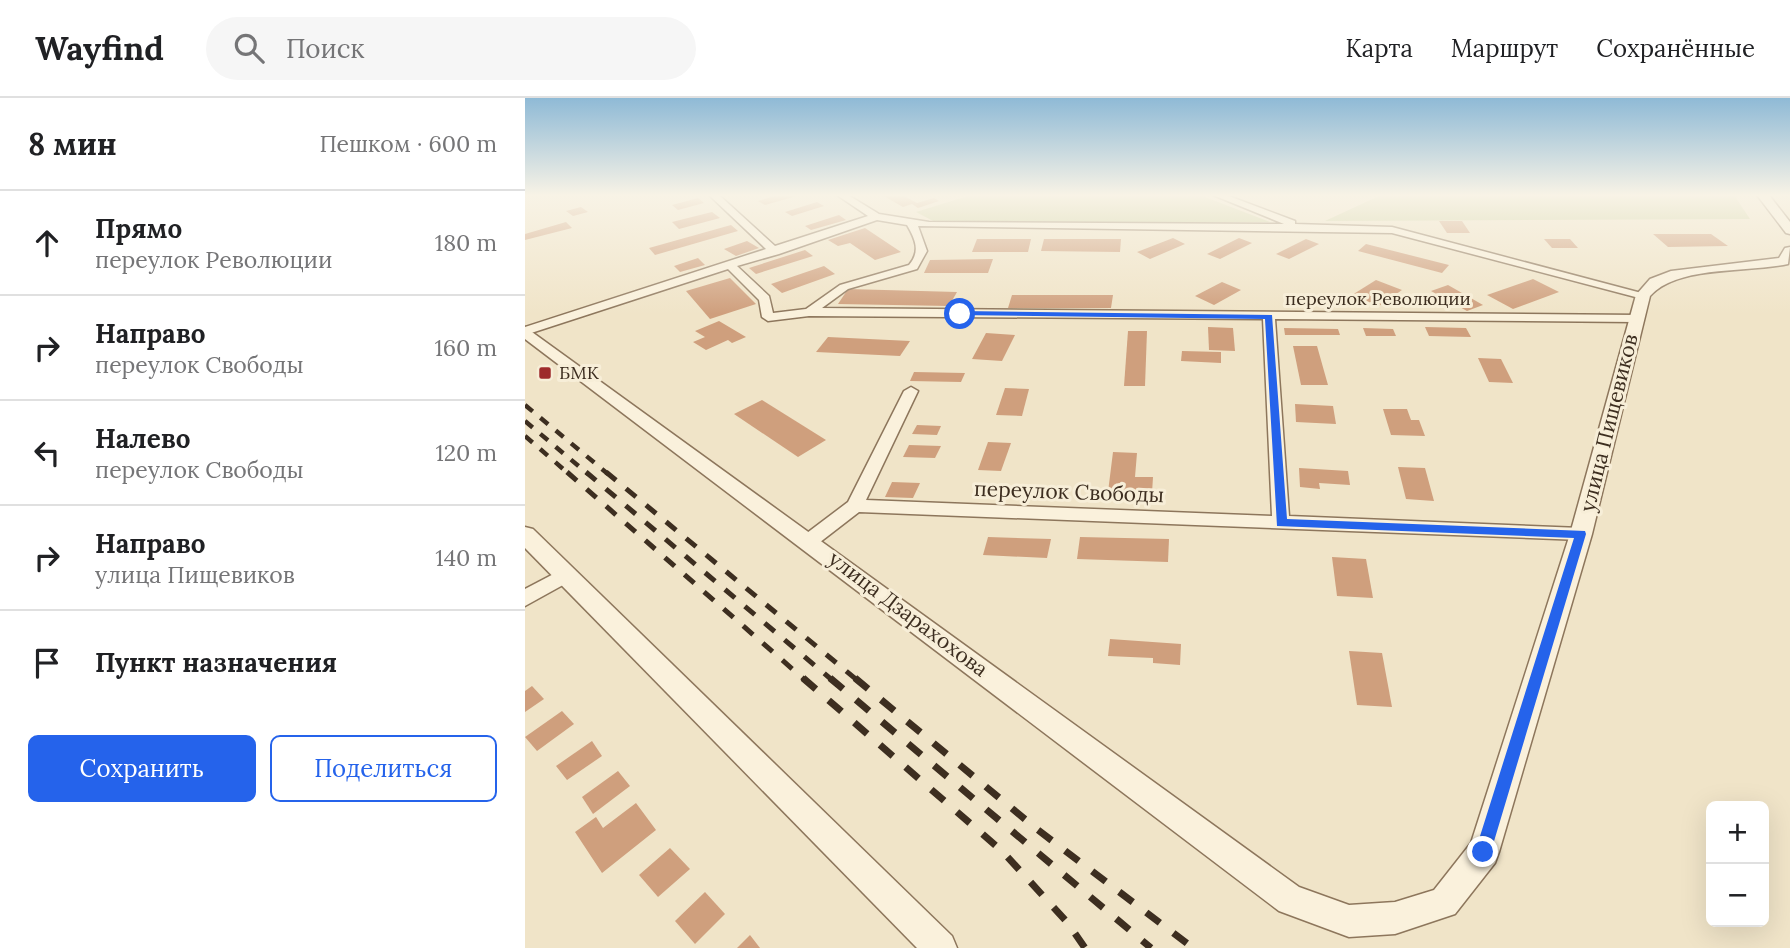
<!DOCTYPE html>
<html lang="ru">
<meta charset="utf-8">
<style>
body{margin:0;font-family:Lora,serif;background:#f6f6f6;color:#202124}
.controls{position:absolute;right:21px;bottom:21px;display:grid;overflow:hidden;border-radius:10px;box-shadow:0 7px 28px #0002}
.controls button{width:63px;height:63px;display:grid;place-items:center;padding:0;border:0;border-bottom:2px solid #e0e0e0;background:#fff;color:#202124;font:35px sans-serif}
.stop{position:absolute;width:21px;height:21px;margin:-16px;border:5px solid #2563eb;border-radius:50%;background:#fff}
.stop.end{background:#2563eb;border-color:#fff;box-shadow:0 2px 7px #0008}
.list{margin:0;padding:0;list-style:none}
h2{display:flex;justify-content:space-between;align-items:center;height:91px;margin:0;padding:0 28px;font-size:30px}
h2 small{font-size:23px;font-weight:400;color:#757577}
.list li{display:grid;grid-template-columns:46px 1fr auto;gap:21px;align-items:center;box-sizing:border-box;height:105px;padding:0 28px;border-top:2px solid #e0e0e0}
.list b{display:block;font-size:26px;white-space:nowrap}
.list p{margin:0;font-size:23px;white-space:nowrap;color:#757577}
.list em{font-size:23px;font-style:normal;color:#757577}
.actions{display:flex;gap:14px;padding:21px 28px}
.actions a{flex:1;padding:16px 0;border:2px solid #2563eb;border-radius:10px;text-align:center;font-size:24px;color:#2563eb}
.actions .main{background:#2563eb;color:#fff}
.icon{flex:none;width:38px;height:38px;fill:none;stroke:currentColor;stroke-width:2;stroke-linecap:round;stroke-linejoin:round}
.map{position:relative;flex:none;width:1265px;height:850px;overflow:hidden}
header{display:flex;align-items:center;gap:42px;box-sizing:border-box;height:98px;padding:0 35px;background:#fff;border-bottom:2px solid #e0e0e0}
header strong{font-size:33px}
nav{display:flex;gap:38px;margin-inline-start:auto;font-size:24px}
.search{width:490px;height:63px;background:#f6f6f6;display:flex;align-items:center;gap:18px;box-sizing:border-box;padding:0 24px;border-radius:38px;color:#757577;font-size:26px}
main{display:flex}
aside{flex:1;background:#fff}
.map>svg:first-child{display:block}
.green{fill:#c9cf9b}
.building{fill:#cf9f7d}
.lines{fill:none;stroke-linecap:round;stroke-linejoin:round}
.minor-casing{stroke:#8d765c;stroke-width:3}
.tertiary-casing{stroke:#8d765c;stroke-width:3}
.minor{fill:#faf1dc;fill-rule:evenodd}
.tertiary{fill:#faf1dc;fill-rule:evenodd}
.rail-far2{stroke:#3d2e20;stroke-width:4.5;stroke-dasharray:10 10;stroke-linecap:butt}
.rail-far1{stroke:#3d2e20;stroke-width:5;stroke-dasharray:13 13;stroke-linecap:butt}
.rail{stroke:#3d2e20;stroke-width:7;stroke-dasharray:17 17;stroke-linecap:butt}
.route{fill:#2563eb}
.poi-dot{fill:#9e2a2b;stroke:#f7eed8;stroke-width:2.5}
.labels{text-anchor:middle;stroke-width:6;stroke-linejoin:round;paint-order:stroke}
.far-street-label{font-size:18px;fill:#3d2e20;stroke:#f7eed8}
.far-poi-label{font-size:18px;fill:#3d2e20;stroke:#f7eed8;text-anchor:start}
.street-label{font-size:21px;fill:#3d2e20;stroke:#f7eed8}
</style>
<header>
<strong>Wayfind</strong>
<div class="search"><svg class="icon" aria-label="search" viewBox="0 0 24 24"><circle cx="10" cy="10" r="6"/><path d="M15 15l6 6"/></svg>Поиск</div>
<nav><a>Карта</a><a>Маршрут</a><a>Сохранённые</a></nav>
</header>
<main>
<aside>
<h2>8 мин<small>Пешком · 600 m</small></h2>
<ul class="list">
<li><svg class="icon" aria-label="ahead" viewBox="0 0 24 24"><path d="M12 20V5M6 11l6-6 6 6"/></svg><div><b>Прямо</b><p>переулок Революции</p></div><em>180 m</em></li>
<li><svg class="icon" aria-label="right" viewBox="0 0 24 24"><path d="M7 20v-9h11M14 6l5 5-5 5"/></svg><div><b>Направо</b><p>переулок Свободы</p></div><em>160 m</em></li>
<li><svg class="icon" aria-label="left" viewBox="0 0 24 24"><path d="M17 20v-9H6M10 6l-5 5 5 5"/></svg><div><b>Налево</b><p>переулок Свободы</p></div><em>120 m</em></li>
<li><svg class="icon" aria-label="right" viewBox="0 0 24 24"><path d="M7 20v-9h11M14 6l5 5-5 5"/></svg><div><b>Направо</b><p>улица Пищевиков</p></div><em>140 m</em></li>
<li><svg class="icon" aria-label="arrive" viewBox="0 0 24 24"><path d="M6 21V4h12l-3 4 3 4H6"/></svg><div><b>Пункт назначения</b></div></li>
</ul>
<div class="actions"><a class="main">Сохранить</a><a>Поделиться</a></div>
</aside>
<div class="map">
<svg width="1265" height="850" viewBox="0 0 1265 850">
<rect width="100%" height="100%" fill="#f0e4c8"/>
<g class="green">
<path d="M446,97H675L745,124H410L391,114Z"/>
<path d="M856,97H1209L1225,121L800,123Z"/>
</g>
<g class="building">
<path d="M253,97L272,98L240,107L233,103Z"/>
<path d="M357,97H377L392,105L409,100L414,103L393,110L387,106L378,109Z"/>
<path d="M173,100L179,105L153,112L147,107Z"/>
<path d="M292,104L299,108L267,118L260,114Z"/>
<path d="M56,109L63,114L48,118L41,113Z"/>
<path d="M187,114L195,120L154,131L147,124Z"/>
<path d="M314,117L321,122L286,132L280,128Z"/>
<path d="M914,123H937L945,135H922Z"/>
<path d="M41,124L47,130L0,142V136Z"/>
<path d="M206,127L213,133L130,157L124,150Z"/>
<path d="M340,130L376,154L350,162L325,145L313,148L303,142Z"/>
<path d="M1128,136H1186L1203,148L1143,149Z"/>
<path d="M648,140L660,146L625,161L612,154Z"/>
<path d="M714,140L727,145L695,161L682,156Z"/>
<path d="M452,141H506L503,154H447Z"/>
<path d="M519,141H596L595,154L516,153Z"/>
<path d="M781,141L794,146L764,161L751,156Z"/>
<path d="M1019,141H1045L1053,150H1027Z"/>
<path d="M222,143L234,150L211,158L199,151Z"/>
<path d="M841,146L924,167L917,175L833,153Z"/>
<path d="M280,152L288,158L231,176L224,170Z"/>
<path d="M173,160L180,167L155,174L149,168Z"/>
<path d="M468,161L463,175H399L405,162Z"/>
<path d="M299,168L310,176L257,195L246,186Z"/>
<path d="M205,180L231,206L185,221L161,193Z"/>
<path d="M1008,181L1034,194L988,211L962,197Z"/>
<path d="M851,182L877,192L854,208L827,197Z"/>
<path d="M697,184L716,192L689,207L670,198Z"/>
<path d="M923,187L958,207L942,213L906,193Z"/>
<path d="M323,191L432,194L424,208L313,206Z"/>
<path d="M487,197H588L586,210H483Z"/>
<path d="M194,223L221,239L207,245L203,242L181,252L168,244L180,239L170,233Z"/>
<path d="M683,229L708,230L710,253L684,252Z"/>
<path d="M900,229L941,230L946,239L904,238Z"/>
<path d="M759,230L813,231L815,237H760Z"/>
<path d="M838,230L868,231L871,238H841Z"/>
<path d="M603,233H622L620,288H599Z"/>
<path d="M461,235L490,237L477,263L447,261Z"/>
<path d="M303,239L385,243L375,258L291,254Z"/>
<path d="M768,248H792L803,287H776Z"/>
<path d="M657,253L696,254V265L656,263Z"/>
<path d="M953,260L976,261L988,285L964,284Z"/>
<path d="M389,274L440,275L436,284L385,283Z"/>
<path d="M480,290L504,291L497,318L471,317Z"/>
<path d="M237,302L301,342L273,359L209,316Z"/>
<path d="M770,306L808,308L811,326L771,324Z"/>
<path d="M858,311H882L886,322H894L900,338L866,337Z"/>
<path d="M392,327L416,328L412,337L387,336Z"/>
<path d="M463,344L486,345L476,373L453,372Z"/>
<path d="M384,347L416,348L410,360L378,359Z"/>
<path d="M588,354L612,355L610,379H628L627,395L583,394Z"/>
<path d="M873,369L900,370L909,403L881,401Z"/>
<path d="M774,370L823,373L825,387L794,385L795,391L775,389Z"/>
<path d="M367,384L395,385L388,400L360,399Z"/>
<path d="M463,439L526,441L522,460L458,457Z"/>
<path d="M555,439L644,441L643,464L552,461Z"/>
<path d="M807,459L841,461L848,500L812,498Z"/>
<path d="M585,541L656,546L655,567L628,565V560L583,558Z"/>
<path d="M824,553L857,555L867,609L832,607Z"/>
<path d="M7,588L19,601L0,614V593Z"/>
<path d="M37,613L49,626L12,653L0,639Z"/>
<path d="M67,643L77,658L42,682L31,668Z"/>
<path d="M93,673L105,688L68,716L57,699Z"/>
<path d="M111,705L131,732L77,775L50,734L71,719L78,730Z"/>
<path d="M145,750L165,771L133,799L114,777Z"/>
<path d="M180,794L200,816L170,846L150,823Z"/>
<path d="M225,837L235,850H212Z"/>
</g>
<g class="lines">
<defs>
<g id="minor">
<path d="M184,97H194L250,148L343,118L312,97H323L354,116L404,124L759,126L688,97H701L770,123V126L867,129L1124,197L1118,201L867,135L393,128L402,153L392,171L323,191L297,210L1114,217L1116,220L1110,224L750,221L764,418L1056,430L1062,431L1065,436L1062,441L1056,442L334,414L290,448H278L275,443L278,438L323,404L379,293L386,289L393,293L341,402L747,418L738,221L284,218L243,223L237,219L234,202L203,171L0,237V229L241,151ZM352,122L382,127C390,141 396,153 384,167L315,187L281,211L248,215L244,198L212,168L254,156Z"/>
<path d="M40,470L47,472L49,477L47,482L0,508V491Z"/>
</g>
<g id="tertiary">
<path d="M1232,97H1244L1265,124V136L1261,135Z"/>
<path d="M1265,149L1263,166C1222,175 1153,167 1125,198L1067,436L974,754L970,765L930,816L870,836L824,839L754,813L0,241V229L774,789L824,807L870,804L909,792L946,745L1045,436L1111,197L1125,181L1146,173L1254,160L1260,150Z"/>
<path d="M0,429L8,431L427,838L432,850H392L0,450Z"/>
</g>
</defs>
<use href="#minor" class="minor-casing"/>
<use href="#tertiary" class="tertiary-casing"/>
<use href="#minor" class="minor"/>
<use href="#tertiary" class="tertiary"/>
<g class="rail-far2">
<path d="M0,307L83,376"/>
<path d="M0,323L63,376"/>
<path d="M0,338L44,376"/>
</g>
<g class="rail-far1">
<path d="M42,374L280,582"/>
<path d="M61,374L307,582"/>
<path d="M81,374L332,582"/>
</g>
<g class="rail">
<path d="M278,580L477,753L542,824L560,850"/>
<path d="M305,580L626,850"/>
<path d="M330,580L513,732L668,850"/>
</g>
</g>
<linearGradient id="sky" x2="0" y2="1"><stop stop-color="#8fbad6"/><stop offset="0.45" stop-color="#f8f3e6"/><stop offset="1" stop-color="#f8f3e6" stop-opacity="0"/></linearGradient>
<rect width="1265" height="216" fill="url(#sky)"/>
<path class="route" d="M435,213L747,217L762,421L1060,433L1061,436L964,760L958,763L953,760L950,754L1049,440L752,428L740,221L432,217Z"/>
<rect class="poi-dot" x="13" y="268" width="14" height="14" rx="3.5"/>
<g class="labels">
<g class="far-street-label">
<text x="853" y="207">переулок Революции</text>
</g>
<g class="far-poi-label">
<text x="34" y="281">БМК</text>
</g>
<g class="street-label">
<text transform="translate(1084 325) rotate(-76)" y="7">улица Пищевиков</text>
<text transform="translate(544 394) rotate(2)" y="7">переулок Свободы</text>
<text transform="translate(383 516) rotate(37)" y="7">улица Дзарахохова</text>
</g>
</g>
</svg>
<div class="controls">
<button>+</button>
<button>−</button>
</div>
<div class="stop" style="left:435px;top:216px"></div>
<div class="stop end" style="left:958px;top:754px"></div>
</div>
</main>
